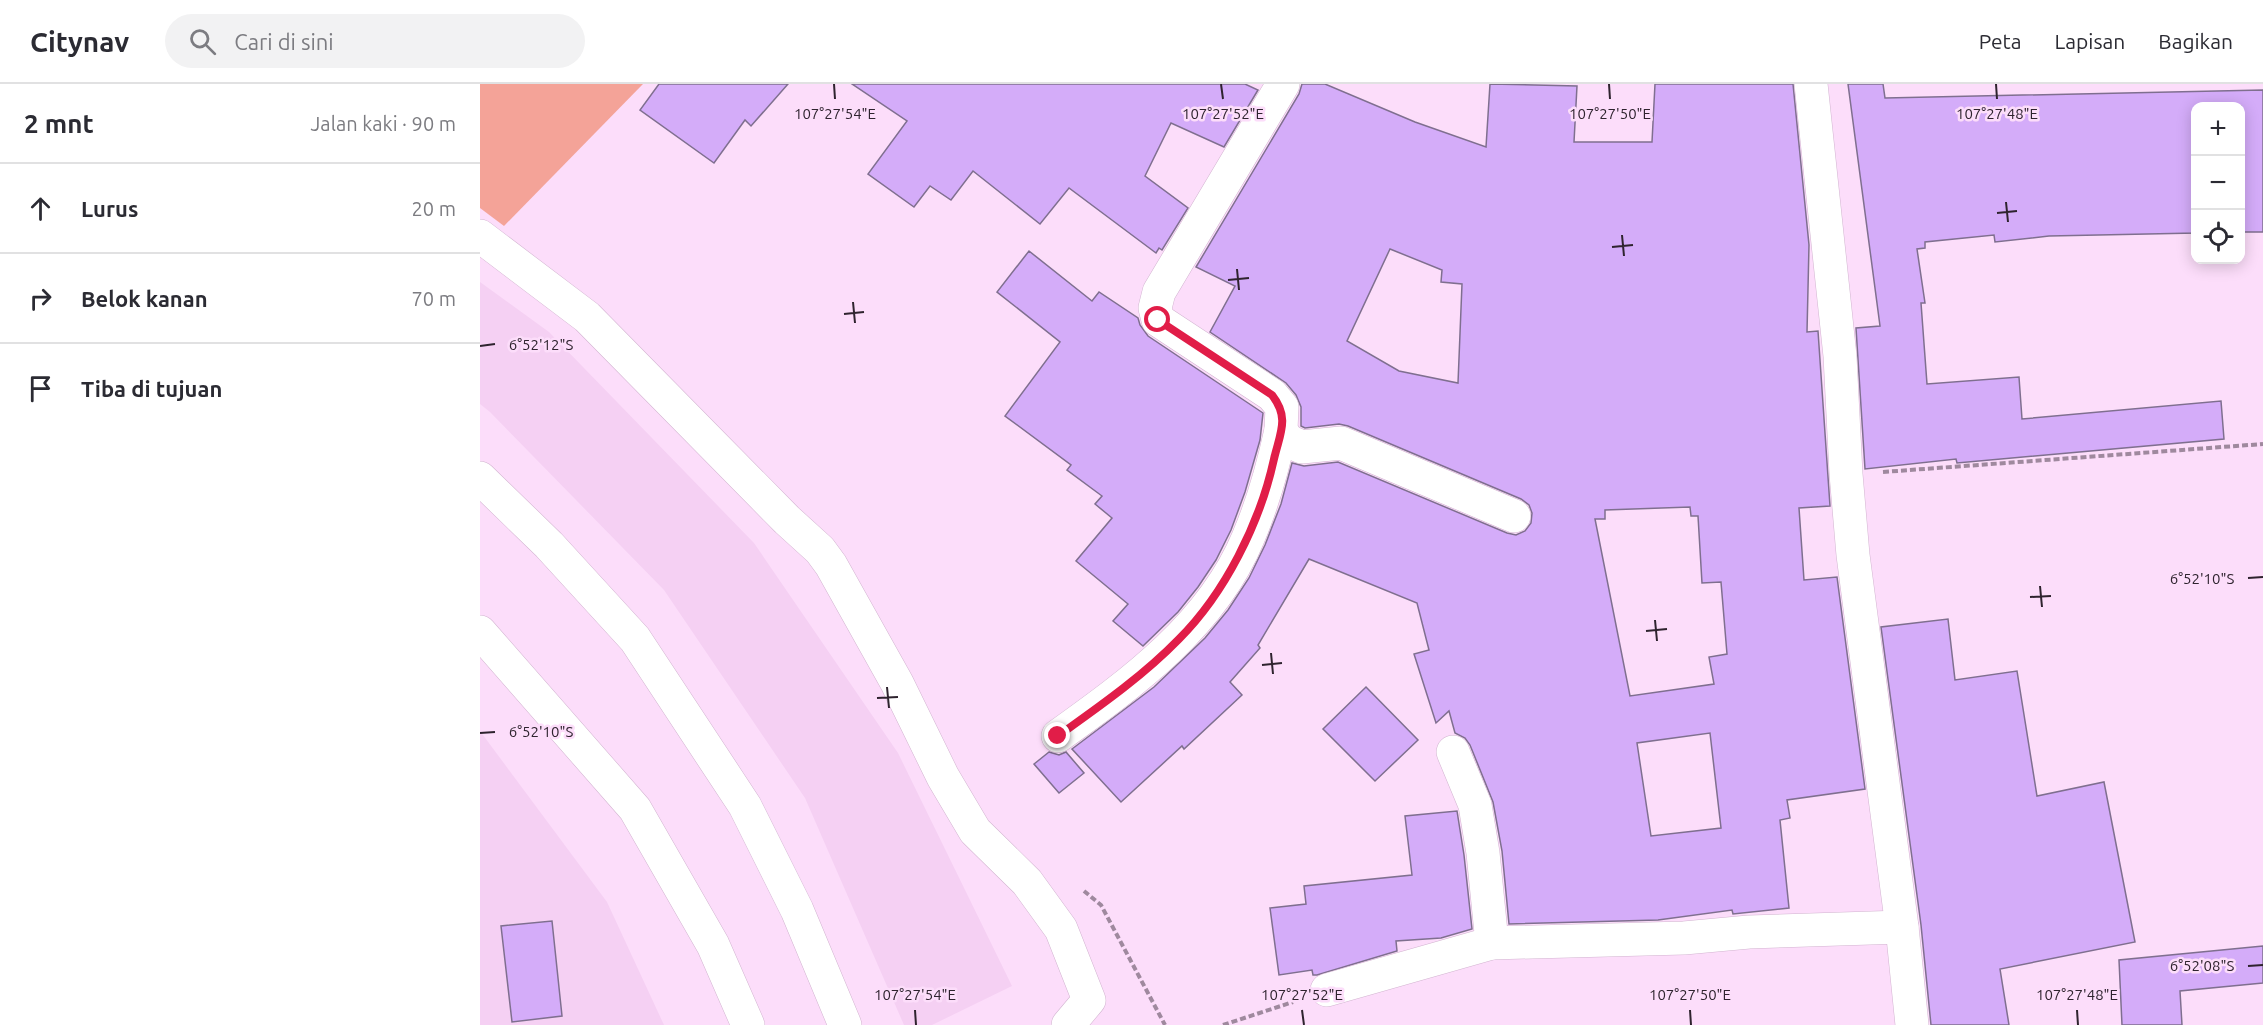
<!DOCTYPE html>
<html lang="id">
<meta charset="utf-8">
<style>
body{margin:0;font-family:Ubuntu,sans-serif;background:#f2f2f3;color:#2b2b33}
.controls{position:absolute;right:18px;top:18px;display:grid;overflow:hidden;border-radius:12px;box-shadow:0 3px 15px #0003}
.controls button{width:54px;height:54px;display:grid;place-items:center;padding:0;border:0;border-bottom:2px solid #e1e1e2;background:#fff;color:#2b2b33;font:30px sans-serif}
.stop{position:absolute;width:18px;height:18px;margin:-14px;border:4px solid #e11d48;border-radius:50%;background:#fff}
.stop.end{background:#e11d48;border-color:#fff;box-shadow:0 2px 6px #0008}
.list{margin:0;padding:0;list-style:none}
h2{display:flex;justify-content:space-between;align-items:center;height:78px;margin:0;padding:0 24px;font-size:26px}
h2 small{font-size:20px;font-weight:400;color:#7c7c81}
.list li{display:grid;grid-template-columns:39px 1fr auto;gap:18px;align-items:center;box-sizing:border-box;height:90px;padding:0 24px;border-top:2px solid #e1e1e2}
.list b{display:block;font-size:22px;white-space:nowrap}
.list em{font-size:20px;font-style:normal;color:#7c7c81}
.icon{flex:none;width:33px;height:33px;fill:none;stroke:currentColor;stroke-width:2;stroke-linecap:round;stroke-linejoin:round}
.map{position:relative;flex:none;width:1783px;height:941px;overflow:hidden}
header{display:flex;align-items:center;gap:36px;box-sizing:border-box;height:84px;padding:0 30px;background:#fff;border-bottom:2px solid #e1e1e2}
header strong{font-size:28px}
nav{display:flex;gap:33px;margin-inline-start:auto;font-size:21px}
.search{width:420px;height:54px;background:#f2f2f3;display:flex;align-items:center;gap:15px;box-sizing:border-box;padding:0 21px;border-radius:33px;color:#7c7c81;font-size:22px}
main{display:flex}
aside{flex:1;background:#fff}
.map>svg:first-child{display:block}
.built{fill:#f5d0f3}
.green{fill:#f4a398}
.building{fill:#d4acf9;stroke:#7f6f8f;stroke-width:1.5;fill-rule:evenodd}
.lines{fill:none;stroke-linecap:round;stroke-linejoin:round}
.minor-casing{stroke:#d2b4d0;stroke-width:34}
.path{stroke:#9f899e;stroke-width:4;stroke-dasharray:6 3;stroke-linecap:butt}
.minor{stroke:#fff;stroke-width:33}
.route{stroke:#e11d48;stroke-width:8}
.ticks{fill:none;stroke:#2e232e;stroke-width:2}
.ticks-label{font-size:15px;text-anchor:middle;fill:#2e232e;stroke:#fcddfa;stroke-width:5;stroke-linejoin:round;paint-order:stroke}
</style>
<header>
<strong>Citynav</strong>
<div class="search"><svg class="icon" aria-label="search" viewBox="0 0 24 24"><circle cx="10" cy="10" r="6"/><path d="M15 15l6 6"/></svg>Cari di sini</div>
<nav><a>Peta</a><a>Lapisan</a><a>Bagikan</a></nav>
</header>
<main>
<aside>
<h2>2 mnt<small>Jalan kaki · 90 m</small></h2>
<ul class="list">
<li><svg class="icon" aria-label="ahead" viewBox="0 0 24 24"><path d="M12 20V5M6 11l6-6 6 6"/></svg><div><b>Lurus</b></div><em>20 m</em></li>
<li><svg class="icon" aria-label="right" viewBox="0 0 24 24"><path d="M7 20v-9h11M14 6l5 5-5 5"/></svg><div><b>Belok kanan</b></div><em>70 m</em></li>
<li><svg class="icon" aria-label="arrive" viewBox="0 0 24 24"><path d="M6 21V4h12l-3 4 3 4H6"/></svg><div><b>Tiba di tujuan</b></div></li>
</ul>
</aside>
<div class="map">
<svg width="1783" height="941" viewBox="0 0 1783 941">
<rect width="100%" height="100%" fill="#fcddfa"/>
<g class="built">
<path d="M0,198L69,248L274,459L418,669L532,902L452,941H424L325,714L184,506L10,328L0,320Z"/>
<path d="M0,647L127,818L184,941H0Z"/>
</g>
<path class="green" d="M0,0H163L24,142L0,124Z"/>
<g class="building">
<path d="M179,0H308L271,42L265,36L234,79L160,26Z"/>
<path d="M372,0H765L778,6L744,63L691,39L665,92L708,124L682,166L679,164L676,169L589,104L560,140L493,87L471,116L450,102L434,123L388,90L427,37Z"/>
<path d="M822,0H845L935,38L1006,63L1010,0L1097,2L1094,58H1172L1175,0H1313L1329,161L1327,248L1338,247L1350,422L1319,424L1324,496L1357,493L1385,705L1307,716L1310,734L1300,736L1309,824L1253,830L1252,826L1178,836L1029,840L1022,767L1013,718L990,661L985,654L975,649L969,627L956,639L934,570L949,566L937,519L829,475L778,561L780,564L750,598L762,611L704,665L702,662L641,718L592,665L674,603L725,554L748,526L769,494L785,461L801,420L812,379L824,382L858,378L1027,449L1036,451L1045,447L1051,439L1052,429L1049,421L1041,415L868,342L859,340L825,344L821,342V323L816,311L806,299L730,248L755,202L716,183L819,10ZM910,165L962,186L961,198L982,200L978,299L919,287L867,257ZM1210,423L1211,432H1218L1222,499L1241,498L1247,570L1229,573L1234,600L1150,612L1115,435H1125V426ZM1230,649L1241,744L1171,752L1157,659Z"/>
<path d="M1368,0H1403L1405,14L1783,6V148H1761V22H1716V149L1569,152L1515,158L1514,151L1445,158V164L1437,165L1445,219H1441L1447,300L1539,293L1542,335L1741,317L1744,355L1477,379L1476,375L1385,385L1376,244L1400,242Z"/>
<path d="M549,167L612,217L619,208L658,234L660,241L668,252L783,329L780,356L765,408L751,446L736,476L718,503L698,528L663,562L633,537L648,520L596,477L632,434L615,420L622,412L587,386L591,381L525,332L580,258L517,208Z"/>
<path d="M1468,535L1475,596L1537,587L1557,712L1624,698L1655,858L1520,885L1529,941H1451L1441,841L1401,543Z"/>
<path d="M886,603L938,656L895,697L843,645Z"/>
<path d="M569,668L579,671L586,668L604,689L579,709L554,680Z"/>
<path d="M977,727L984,771L992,845L961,854L916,857L917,867L837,891H833L832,886L799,891L790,824L826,820L824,802L932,791L925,732Z"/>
<path d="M72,837L82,932L32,938L21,842Z"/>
<path d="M1783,862V899L1700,907L1702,941H1642L1639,876Z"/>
</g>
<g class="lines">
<defs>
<g id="minor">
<path d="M803,0L679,208L675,224L678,236L792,311L802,323L801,346L808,357L822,363L861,359L1034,432"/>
<path d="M1331,0L1360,272L1366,390L1373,471L1422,843L1432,941"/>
<path d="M0,152L107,233L307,436L340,466L351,481L417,599L463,693L495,747L547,798L581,845L609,916L588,941"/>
<path d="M0,394L69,461L155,555L265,722L317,826L365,941"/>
<path d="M0,548L155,725L233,861L268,941"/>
<path d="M578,652C652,599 732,541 768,454C783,419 793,383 801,346"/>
<path d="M973,668L995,721L1003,769L1012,859"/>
<path d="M847,906L1012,859L1204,854L1269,848L1422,843"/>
</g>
</defs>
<use href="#minor" class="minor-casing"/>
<g class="path">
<path d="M1403,388L1783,360"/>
<path d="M604,807L621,821L685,941"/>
<path d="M743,941L813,918"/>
</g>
<use href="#minor" class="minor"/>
</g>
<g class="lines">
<path class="route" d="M578,652C620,622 663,592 699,555C745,509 780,439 794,375C800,349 810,334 792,311L678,236"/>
</g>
<path class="ticks" d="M354,0L355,15M741,0L743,15M1129,0L1130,15M1516,0L1517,15M1526,118L1528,138M1517,129L1537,127M1142,151L1144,172M1132,163L1153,161M757,185L759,206M748,196L769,194M373,218L375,239M364,230L384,228M0,262L15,260M1768,494L1783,493M1560,502L1562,523M1550,513L1571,512M1175,536L1177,557M1166,547L1187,545M791,569L793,590M782,581L802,579M407,603L409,624M397,614L418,613M0,649L15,648M1768,882L1783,881M435,926L436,941M822,926L824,941M1210,926L1211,941M1597,926L1598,941"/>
<g class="ticks-label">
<text x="355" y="35">107°27'54"E</text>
<text x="743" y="35">107°27'52"E</text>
<text x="1130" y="35">107°27'50"E</text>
<text x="1517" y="35">107°27'48"E</text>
<text x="61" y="266">6°52'12"S</text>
<text x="1722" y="500">6°52'10"S</text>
<text x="61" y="653">6°52'10"S</text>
<text x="1722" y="887">6°52'08"S</text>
<text x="435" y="916">107°27'54"E</text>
<text x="822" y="916">107°27'52"E</text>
<text x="1210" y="916">107°27'50"E</text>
<text x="1597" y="916">107°27'48"E</text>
</g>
</svg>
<div class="controls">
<button>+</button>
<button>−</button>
<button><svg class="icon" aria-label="locate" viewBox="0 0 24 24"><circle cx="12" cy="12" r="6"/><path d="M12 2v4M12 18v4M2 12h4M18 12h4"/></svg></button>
</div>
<div class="stop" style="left:678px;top:236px"></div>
<div class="stop end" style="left:578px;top:652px"></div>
</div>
</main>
